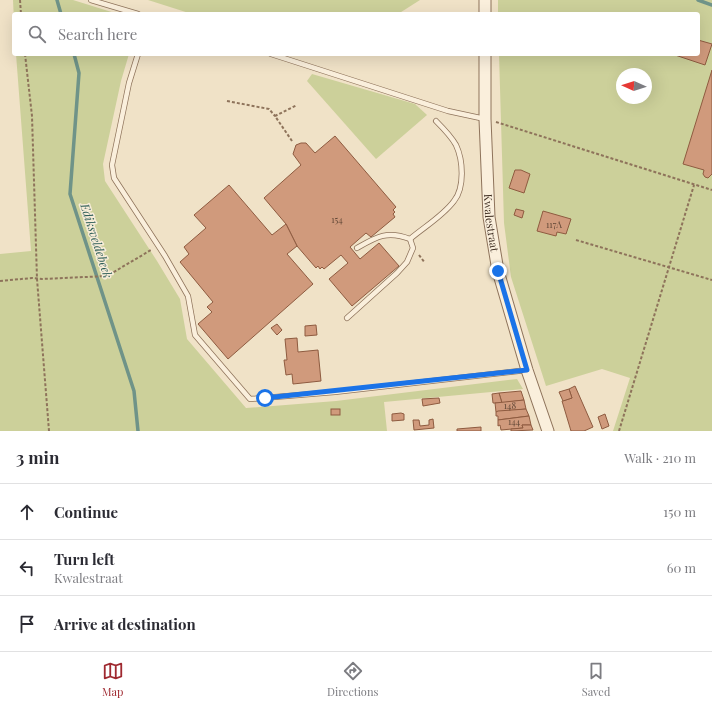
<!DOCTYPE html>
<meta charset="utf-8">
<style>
body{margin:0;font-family:"Playfair Display",serif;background:#f2f2f3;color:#2b2b33}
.compass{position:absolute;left:616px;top:68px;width:36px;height:36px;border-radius:50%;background:#fff;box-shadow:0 4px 16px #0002;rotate:273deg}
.stop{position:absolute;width:12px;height:12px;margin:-9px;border:3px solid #1a73e8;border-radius:50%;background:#fff}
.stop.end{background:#1a73e8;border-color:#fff;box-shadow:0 1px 4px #0008}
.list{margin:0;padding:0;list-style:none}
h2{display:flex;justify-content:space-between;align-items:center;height:52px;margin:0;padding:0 16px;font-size:17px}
h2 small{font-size:13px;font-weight:400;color:#7c7c81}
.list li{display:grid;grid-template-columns:26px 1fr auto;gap:12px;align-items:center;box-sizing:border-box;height:56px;padding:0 16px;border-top:1px solid #e1e1e2}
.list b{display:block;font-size:15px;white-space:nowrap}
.list p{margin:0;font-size:13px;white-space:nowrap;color:#7c7c81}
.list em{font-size:13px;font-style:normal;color:#7c7c81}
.icon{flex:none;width:22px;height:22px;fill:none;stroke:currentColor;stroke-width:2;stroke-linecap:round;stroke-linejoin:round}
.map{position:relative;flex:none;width:712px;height:431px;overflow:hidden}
.search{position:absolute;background:#fff;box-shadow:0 4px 16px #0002;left:12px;right:12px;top:12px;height:44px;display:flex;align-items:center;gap:10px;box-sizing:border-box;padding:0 14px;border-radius:4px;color:#7c7c81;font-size:15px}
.sheet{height:220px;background:#fff}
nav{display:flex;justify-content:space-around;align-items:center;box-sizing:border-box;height:56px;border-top:1px solid #e1e1e2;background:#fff;font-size:11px;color:#7c7c81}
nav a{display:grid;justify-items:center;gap:2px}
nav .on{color:#9f2930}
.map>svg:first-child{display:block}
.green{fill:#ccd09a;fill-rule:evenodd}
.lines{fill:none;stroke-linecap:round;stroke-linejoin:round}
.stream{stroke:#6f9388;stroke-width:3.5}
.building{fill:#d09a7c;stroke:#8e5b40}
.service-casing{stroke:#8e735b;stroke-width:6}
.tertiary-casing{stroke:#8e735b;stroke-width:13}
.path{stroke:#8e735b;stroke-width:2;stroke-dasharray:3 2;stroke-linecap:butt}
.service{stroke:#faefdc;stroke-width:4.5}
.tertiary{stroke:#faefdc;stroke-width:11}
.route{stroke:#1a73e8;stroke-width:5}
.labels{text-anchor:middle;stroke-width:3;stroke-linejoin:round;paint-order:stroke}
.number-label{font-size:9px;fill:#624837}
.street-label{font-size:11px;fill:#3d2c20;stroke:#f7ecd8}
.water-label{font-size:12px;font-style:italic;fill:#2e5e58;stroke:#f7ecd8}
</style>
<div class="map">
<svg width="712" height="431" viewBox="0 0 712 431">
<rect width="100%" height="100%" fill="#f0e2c7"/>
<g class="green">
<path d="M13,0H73L118,14H14V21Z"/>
<path d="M148,0H420L398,14H192Z"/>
<path d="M498,0H712V431H613L630,378L602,369L546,386L511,277L504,223L499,54H698V14H498ZM622,74H646V98H622Z"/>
<path d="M16,54H129L121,81L103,164L105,181L157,261L180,299L187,339L246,408L336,401L517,379L523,389L384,402L387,431H0V254L31,251Z"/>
<path d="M312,74L415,104L427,115L376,159L307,81Z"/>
</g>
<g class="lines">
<g class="stream">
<path d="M57,0L61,14"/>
<path d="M698,0L712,5"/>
<path d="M74,54L79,73L70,194L134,391L138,431"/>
</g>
</g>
<g class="building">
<path d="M698,40L712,44L705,65L672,54H698Z"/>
<path d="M712,70V174L708,178L705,177L703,174L704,170L683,164Z"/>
<path d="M335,136L396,207L393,210L395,212L393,214L395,217L371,237L366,233L350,247L360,259L379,243L399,266L352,306L329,279L348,263L341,255L324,269L322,267L320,269L318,266L316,268L297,246L286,224L264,198L301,165L293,154L296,145L301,143H306L315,153Z"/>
<path d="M515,170H521L530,174L524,193L509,188Z"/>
<path d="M229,185L272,235L286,224L297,246L287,254L313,284L228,359L198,324L212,312L207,307L213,302L180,262L189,254L184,247L206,228L194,215Z"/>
<path d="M516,209L524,211L522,218L514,215Z"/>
<path d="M543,211L571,219L566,234L557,232L556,236L537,231Z"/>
<path d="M277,324L282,330L277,335L271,328Z"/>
<path d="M316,325L317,335L305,336V326Z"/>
<path d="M297,338L298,352L318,350L321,381L293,384L292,374L286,375L284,360H287L285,339Z"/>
<path d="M575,386L593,427L584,431H571L562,401L572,398L569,389Z"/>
<path d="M569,389L572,398L563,401L559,392Z"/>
<path d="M521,391L524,400L502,403L499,393Z"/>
<path d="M499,393L502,403H493L492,394Z"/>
<path d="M439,398L440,403L423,406L422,399Z"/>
<path d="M524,400L526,409L496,412L495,403Z"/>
<rect x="331" y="409" width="9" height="6"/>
<path d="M526,409L529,416L498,420V416H496V412L498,411Z"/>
<path d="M401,413L404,414V420L392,421V414Z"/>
<path d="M605,414L609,426L602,429L598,417Z"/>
<path d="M529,416L531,425H522L523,428L501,430L500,425L498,426V420Z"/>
<path d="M433,419L434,428L414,430L413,420H419L420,426L429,425V420Z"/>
<path d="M522,425H531L533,430L511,431V429L523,428Z"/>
<path d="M481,427V431H457V429Z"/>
</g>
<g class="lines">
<defs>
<g id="service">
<path d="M91,0L138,14"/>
<path d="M138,54L129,83L112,165L114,178L165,256L188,296L195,335L250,399L335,392L527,370"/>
<path d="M271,54L448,111L485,119"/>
<path d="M357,248C376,237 387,230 410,239C424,227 443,216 454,201C465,187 463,160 456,145C451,136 443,128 436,121"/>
<path d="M347,318L397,273L407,262L413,248L410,239"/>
</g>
<g id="tertiary">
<path d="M485,14V0"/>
<path id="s1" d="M485,54V119L489,217L498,271L527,370L548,431"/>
</g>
</defs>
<use href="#service" class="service-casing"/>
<use href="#tertiary" class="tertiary-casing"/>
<g class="path">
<path d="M20,0L21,14"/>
<path d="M25,54L32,116L37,279L49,431"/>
<path d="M227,101L269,109L275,116"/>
<path d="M496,122L712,190"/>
<path d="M292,141L275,116L297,105"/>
<path d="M576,240L712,280"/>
<path d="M419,255L425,263"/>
<path d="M0,281L32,278L42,279L107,276L151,250"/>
<path d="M619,431L694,185"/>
</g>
<use href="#service" class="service"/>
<use href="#tertiary" class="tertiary"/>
</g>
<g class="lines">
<path class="route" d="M265,398L527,370L498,271"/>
</g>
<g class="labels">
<g class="number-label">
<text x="337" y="223">154</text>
<text x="554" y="228">117A</text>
<text x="510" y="409">148</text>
<text x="514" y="425">144</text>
</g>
<g class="street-label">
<text dy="4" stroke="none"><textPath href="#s1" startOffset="169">Kwalestraat</textPath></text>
</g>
<g class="water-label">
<text transform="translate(96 241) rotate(72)" y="4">Ediksveldebeek</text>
</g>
</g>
</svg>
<svg class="compass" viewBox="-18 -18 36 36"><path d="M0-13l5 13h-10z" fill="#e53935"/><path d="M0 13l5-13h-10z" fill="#7c7c81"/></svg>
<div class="stop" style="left:265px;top:398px"></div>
<div class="stop end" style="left:498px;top:271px"></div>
<div class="search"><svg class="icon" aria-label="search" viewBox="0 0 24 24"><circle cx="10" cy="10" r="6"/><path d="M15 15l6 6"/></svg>Search here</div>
</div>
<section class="sheet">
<h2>3 min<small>Walk · 210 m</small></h2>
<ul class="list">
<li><svg class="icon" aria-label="ahead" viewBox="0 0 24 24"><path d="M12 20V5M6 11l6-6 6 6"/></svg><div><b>Continue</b></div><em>150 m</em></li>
<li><svg class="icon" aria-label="left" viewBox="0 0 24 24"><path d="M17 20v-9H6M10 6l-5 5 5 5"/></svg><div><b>Turn left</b><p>Kwalestraat</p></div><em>60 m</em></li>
<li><svg class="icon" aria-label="arrive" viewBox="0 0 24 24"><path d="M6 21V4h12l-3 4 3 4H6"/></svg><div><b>Arrive at destination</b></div></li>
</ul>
</section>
<nav>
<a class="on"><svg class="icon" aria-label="map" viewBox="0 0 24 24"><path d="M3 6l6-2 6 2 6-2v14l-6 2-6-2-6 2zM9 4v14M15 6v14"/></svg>Map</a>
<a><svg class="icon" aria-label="directions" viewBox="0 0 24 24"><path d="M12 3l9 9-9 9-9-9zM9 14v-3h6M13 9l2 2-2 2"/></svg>Directions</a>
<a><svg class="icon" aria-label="saved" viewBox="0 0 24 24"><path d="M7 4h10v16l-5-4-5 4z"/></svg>Saved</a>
</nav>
